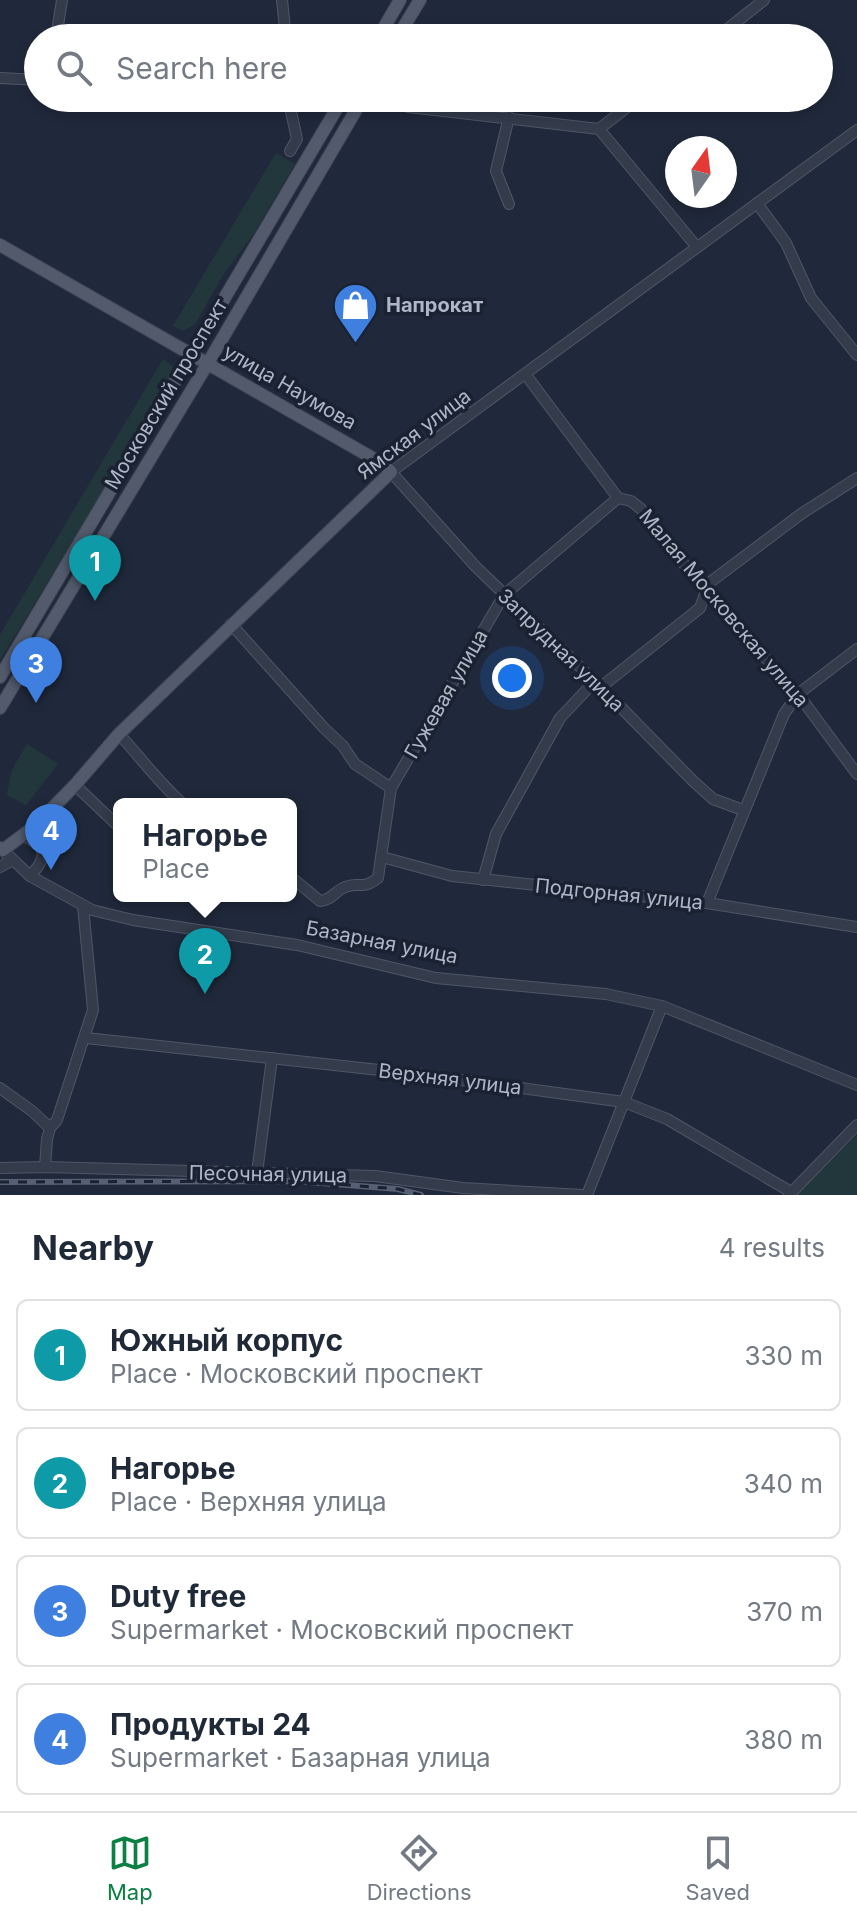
<!DOCTYPE html>
<meta charset="utf-8">
<style>
body{margin:0;font-family:Inter,sans-serif;background:#f6f6f7;color:#1f2937}
.compass{position:absolute;left:665px;top:136px;width:72px;height:72px;border-radius:50%;background:#fff;box-shadow:0 4px 12px #0003;rotate:14deg}
.you{position:absolute;left:512px;top:678px;width:28px;height:28px;margin:-20px;border:6px solid #fff;border-radius:50%;background:#1a73e8;box-shadow:0 0 0 12px #1a73e833}
.badge{display:grid;place-items:center;width:52px;height:52px;border-radius:50%;background:#0b8043;color:#fff;font-size:26px;font-weight:700}
.pin{position:absolute;translate:-50% -66px;filter:drop-shadow(0 2px 4px #0008)}
.pin::after{content:'';position:absolute;top:42px;width:28px;height:24px;background:inherit;clip-path:polygon(0 0,100% 0,50% 100%)}
.popup{position:absolute;left:113px;top:798px;width:184px;height:104px;box-sizing:border-box;display:grid;place-content:center;border-radius:12px;background:#fff;filter:drop-shadow(0 2px 6px #0005);font-size:26px;white-space:nowrap;color:#747a83}
.popup b{font-size:30px;color:#1f2937}
.popup::after{content:'';position:absolute;left:50%;top:100%;margin-left:-16px;border:16px solid transparent;border-top-color:#fff}
.list{margin:0;padding:0;list-style:none}
h2{display:flex;justify-content:space-between;align-items:center;height:104px;margin:0;padding:0 32px;font-size:34px}
h2 small{font-size:26px;font-weight:400;color:#747a83}
.list li{display:grid;grid-template-columns:52px 1fr auto;gap:24px;align-items:center;box-sizing:border-box;height:112px;margin:0 16px 16px;padding:0 16px;border:2px solid #e0e1e3;border-radius:12px}
.list b{display:block;font-size:30px;white-space:nowrap}
.list p{margin:0;font-size:26px;white-space:nowrap;color:#747a83}
.list em{font-size:26px;font-style:normal;color:#747a83}
.icon{flex:none;width:44px;height:44px;fill:none;stroke:currentColor;stroke-width:2;stroke-linecap:round;stroke-linejoin:round}
.map{position:relative;flex:none;width:857px;height:1195px;overflow:hidden}
.search{position:absolute;background:#fff;box-shadow:0 4px 12px #0003;left:24px;right:24px;top:24px;height:88px;display:flex;align-items:center;gap:20px;box-sizing:border-box;padding:0 28px;border-radius:44px;color:#747a83;font-size:30px}
.sheet{height:616px;background:#fff}
nav{display:flex;justify-content:space-around;align-items:center;box-sizing:border-box;height:112px;border-top:2px solid #e0e1e3;background:#fff;font-size:22px;color:#747a83}
nav a{display:grid;justify-items:center;gap:4px}
nav .on{color:#0b8043}
.map>svg:first-child{display:block}
.green{fill:#22373c}
.lines{fill:none;stroke-linecap:round;stroke-linejoin:round}
.minor-casing{stroke:#4f5666;stroke-width:12}
.major-casing{stroke:#3e4555;stroke-width:14}
.minor{stroke:#343c4c;stroke-width:10}
.major{stroke:#525a6c;stroke-width:12}
.rail-casing{stroke:#565f73;stroke-width:6}
.rail{stroke:#1a2130;stroke-width:3;stroke-dasharray:9;stroke-linecap:butt}
.labels{text-anchor:middle;stroke-width:7;stroke-linejoin:round;paint-order:stroke}
.poi-label{font-size:20px;font-weight:bold;fill:#afb6c8;stroke:#1a2130;text-anchor:start}
.street-label{font-size:20px;fill:#afb6c8;stroke:#1a2130}
</style>
<div class="map">
<svg width="857" height="1195" viewBox="0 0 857 1195">
<rect width="100%" height="100%" fill="#20293b"/>
<g class="green">
<path d="M276,153L295,164L253,235L225,272L195,324L183,331L173,326Z"/>
<path d="M163,359L172,366L173,377L0,660V635Z"/>
<path d="M27,744L58,764L26,805L7,795L11,772Z"/>
<path d="M857,1135V1195H796Z"/>
</g>
<g class="lines">
<defs>
<g id="minor">
<path d="M282,0L286,38"/>
<path d="M56,38L62,0"/>
<path d="M716,38L764,0"/>
<path d="M0,78L38,80"/>
<path d="M288,98L297,139L290,151"/>
<path d="M408,107L599,129L696,246"/>
<path d="M509,117L496,171L509,204"/>
<path d="M599,129L639,98"/>
<path d="M757,203L786,243L811,298L857,355"/>
<path d="M526,375L618,498L631,501L641,509L705,591L798,694L857,774"/>
<path d="M231,624L324,728L343,746L355,764L391,788"/>
<path d="M601,687L700,608L709,583L801,514L857,478"/>
<path d="M119,734C141,758 159,783 183,804"/>
<path d="M75,785L119,827"/>
<path d="M743,810L713,799L693,781L601,687L476,567L391,472L857,130"/>
<path d="M23,835L42,847C45,860 38,867 30,876"/>
<path d="M3,850L30,876L92,910L133,920L297,945L436,978L606,994L662,1006L857,1085"/>
<path d="M382,857L452,876L707,903L857,927"/>
<path d="M0,867L11,861L7,855"/>
<path d="M291,877L320,901C332,900 335,891 345,887C359,881 361,891 378,878L391,788L504,595L618,498"/>
<path d="M483,880L496,834L560,718L595,681"/>
<path d="M707,903L784,714L798,694L857,649"/>
<path d="M86,1038L425,1075L624,1102L667,1119L791,1192"/>
<path d="M0,1088L32,1111L50,1128"/>
<path d="M45,1167L47,1139L50,1128L57,1120L93,1010L83,906"/>
<path d="M0,1168L45,1167L375,1176L463,1188L582,1195"/>
<path d="M257,1173L272,1058"/>
<path d="M587,1195L662,1006"/>
<path d="M789,1195L857,1125"/>
</g>
<g id="major">
<path d="M378,38L400,0"/>
<path d="M397,38L420,0"/>
<path d="M0,245L383,464L391,472L119,734L75,785L35,826L3,850L0,848"/>
<path d="M0,677L343,98"/>
<path d="M0,708L208,363L363,98"/>
</g>
</defs>
<use href="#minor" class="minor-casing"/>
<use href="#major" class="major-casing"/>
<use href="#minor" class="minor"/>
<use href="#major" class="major"/>
<defs>
<path id="rail" d="M0,1182L296,1181L398,1189L421,1195"/>
</defs>
<use href="#rail" class="rail-casing"/>
<use href="#rail" class="rail"/>
</g>
<defs>
<symbol id="shop-pin" viewBox="-11 -11 22 30"><path d="M0 17L-7.5 6A9.5 9.5 0 1 1 7.5 6Z" fill="#3f7fe0" stroke="#1a2130"/><path d="M-5-2.5h2.3a2.7 3.5 0 0 1 5.4 0H5L5.5 6h-11ZM-1.5-2.5h3a1.5 2.3 0 0 0-3 0Z" fill="#fff"/></symbol>
</defs>
<g fill-rule="evenodd">
<use href="#shop-pin" x="330" y="280" width="51" height="69"/>
</g>
<g class="labels">
<g class="poi-label">
<text x="386" y="312">Напрокат</text>
</g>
<g class="street-label">
<text transform="translate(290 387) rotate(30)" y="7">улица Наумова</text>
<text transform="translate(166 394) rotate(-59)" y="7">Московский проспект</text>
<text transform="translate(414 434) rotate(-37)" y="7">Ямская улица</text>
<text transform="translate(724 608) rotate(50)" y="7">Малая Московская улица</text>
<text transform="translate(561 650) rotate(44)" y="7">Запрудная улица</text>
<text transform="translate(446 694) rotate(-60)" y="7">Гужевая улица</text>
<text transform="translate(619 894) rotate(6)" y="7">Подгорная улица</text>
<text transform="translate(382 942) rotate(11)" y="7">Базарная улица</text>
<text transform="translate(450 1079) rotate(7)" y="7">Верхняя улица</text>
<text transform="translate(268 1174) rotate(1)" y="7">Песочная улица</text>
</g>
</g>
</svg>
<svg class="compass" viewBox="-18 -18 36 36"><path d="M0-13l5 13h-10z" fill="#e53935"/><path d="M0 13l5-13h-10z" fill="#747a83"/></svg>
<div class="you"></div>
<div class="pin badge" style="left:95px;top:601px;background:#0f9aa8">1</div>
<div class="pin badge" style="left:205px;top:994px;background:#0f9aa8">2</div>
<div class="popup"><b>Нагорье</b>Place</div>
<div class="pin badge" style="left:36px;top:703px;background:#3f7fe0">3</div>
<div class="pin badge" style="left:51px;top:870px;background:#3f7fe0">4</div>
<div class="search"><svg class="icon" aria-label="search" viewBox="0 0 24 24"><circle cx="10" cy="10" r="6"/><path d="M15 15l6 6"/></svg>Search here</div>
</div>
<section class="sheet">
<h2>Nearby<small>4 results</small></h2>
<ul class="list">
<li><span class="badge" style="background:#0f9aa8">1</span><div><b>Южный корпус</b><p>Place · Московский проспект</p></div><em>330 m</em></li>
<li><span class="badge" style="background:#0f9aa8">2</span><div><b>Нагорье</b><p>Place · Верхняя улица</p></div><em>340 m</em></li>
<li><span class="badge" style="background:#3f7fe0">3</span><div><b>Duty free</b><p>Supermarket · Московский проспект</p></div><em>370 m</em></li>
<li><span class="badge" style="background:#3f7fe0">4</span><div><b>Продукты 24</b><p>Supermarket · Базарная улица</p></div><em>380 m</em></li>
</ul>
</section>
<nav>
<a class="on"><svg class="icon" aria-label="map" viewBox="0 0 24 24"><path d="M3 6l6-2 6 2 6-2v14l-6 2-6-2-6 2zM9 4v14M15 6v14"/></svg>Map</a>
<a><svg class="icon" aria-label="directions" viewBox="0 0 24 24"><path d="M12 3l9 9-9 9-9-9zM9 14v-3h6M13 9l2 2-2 2"/></svg>Directions</a>
<a><svg class="icon" aria-label="saved" viewBox="0 0 24 24"><path d="M7 4h10v16l-5-4-5 4z"/></svg>Saved</a>
</nav>
